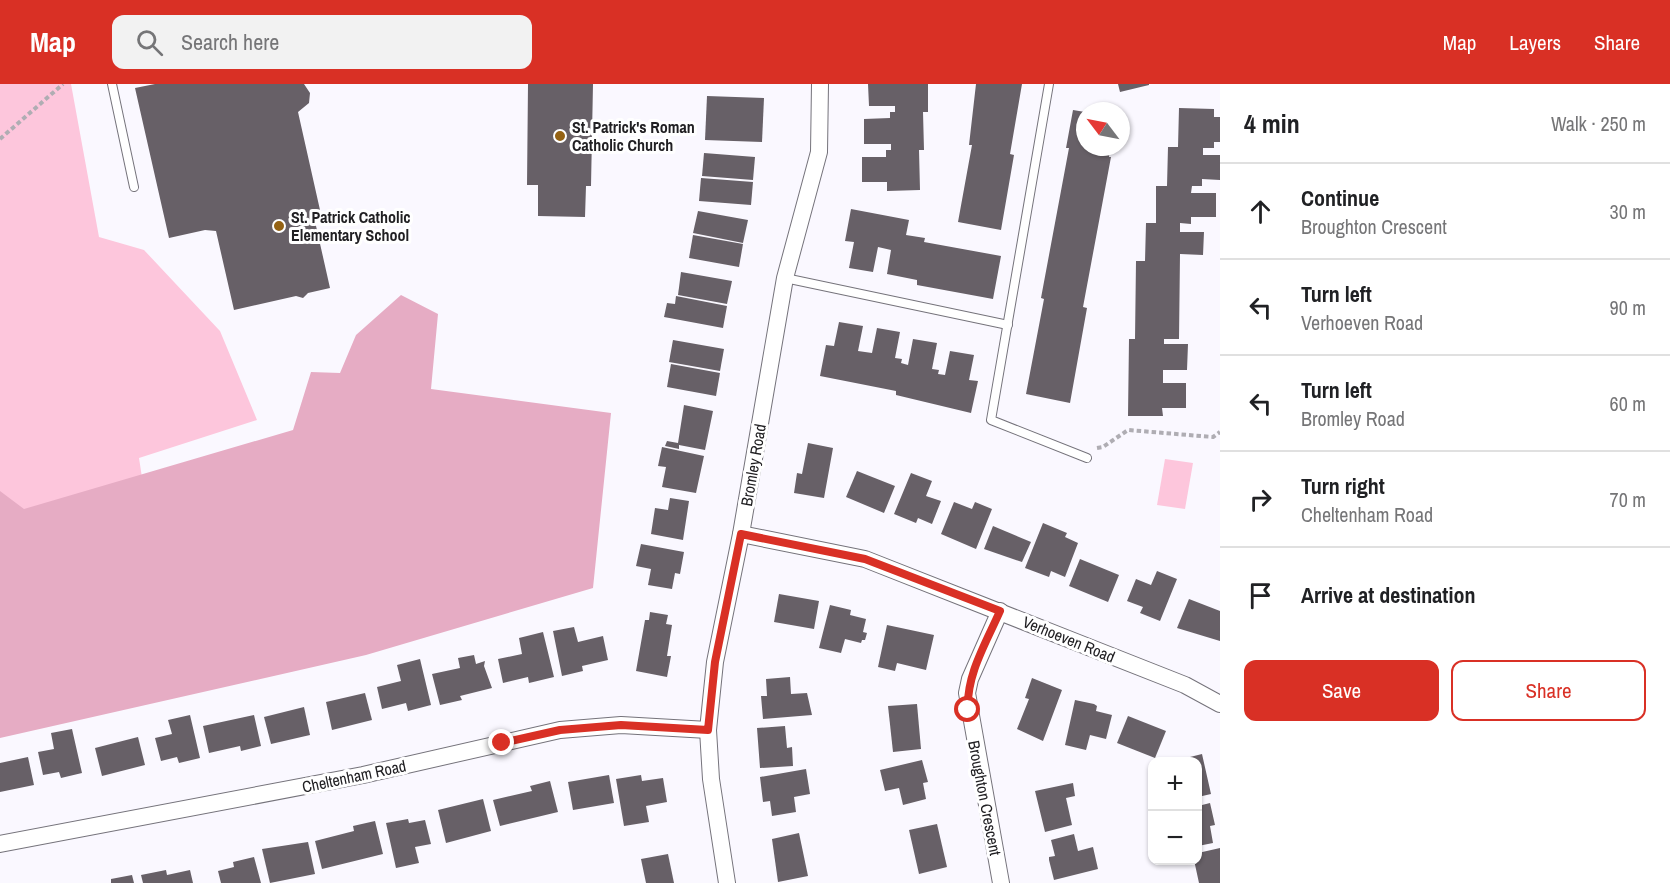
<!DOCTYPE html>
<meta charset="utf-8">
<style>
body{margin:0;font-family:"Archivo Narrow",sans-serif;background:#f2f2f2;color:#202124}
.controls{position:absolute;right:18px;bottom:18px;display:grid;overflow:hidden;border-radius:12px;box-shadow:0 2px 4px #0004}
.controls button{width:54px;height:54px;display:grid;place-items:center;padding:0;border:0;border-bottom:2px solid #e0e0e0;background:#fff;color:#202124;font:30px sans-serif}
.compass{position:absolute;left:1076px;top:18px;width:54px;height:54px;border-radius:50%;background:#fff;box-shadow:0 2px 4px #0004;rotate:302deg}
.stop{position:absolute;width:18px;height:18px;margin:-14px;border:4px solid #d93025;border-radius:50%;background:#fff}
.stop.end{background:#d93025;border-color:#fff;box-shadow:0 2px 6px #0008}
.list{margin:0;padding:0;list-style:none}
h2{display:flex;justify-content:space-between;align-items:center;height:78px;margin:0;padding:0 24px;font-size:26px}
h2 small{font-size:20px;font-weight:400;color:#757577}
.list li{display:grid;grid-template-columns:39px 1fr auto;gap:18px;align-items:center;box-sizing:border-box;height:96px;padding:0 24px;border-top:2px solid #e0e0e0}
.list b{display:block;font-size:22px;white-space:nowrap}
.list p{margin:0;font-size:20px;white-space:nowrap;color:#757577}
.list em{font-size:20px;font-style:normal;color:#757577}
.actions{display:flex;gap:12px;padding:18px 24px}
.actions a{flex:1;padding:14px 0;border:2px solid #d93025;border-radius:12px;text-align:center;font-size:21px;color:#d93025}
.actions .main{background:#d93025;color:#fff}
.icon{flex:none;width:33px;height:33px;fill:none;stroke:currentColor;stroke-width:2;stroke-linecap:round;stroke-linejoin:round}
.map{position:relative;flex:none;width:1220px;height:799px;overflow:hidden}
header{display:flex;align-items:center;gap:36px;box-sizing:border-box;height:84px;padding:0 30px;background:#d93025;color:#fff}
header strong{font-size:28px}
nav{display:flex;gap:33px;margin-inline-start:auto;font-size:21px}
.search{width:420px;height:54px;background:#f2f2f2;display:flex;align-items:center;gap:15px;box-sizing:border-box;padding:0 21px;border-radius:12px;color:#757577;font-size:22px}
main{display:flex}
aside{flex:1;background:#fff}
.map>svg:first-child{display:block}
.green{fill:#fdc6dc}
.forest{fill:#e6acc4}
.building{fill:#676067}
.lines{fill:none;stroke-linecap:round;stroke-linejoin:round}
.lane-casing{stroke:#75737b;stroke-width:10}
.street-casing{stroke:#75737b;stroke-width:18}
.path{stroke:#afadb3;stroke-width:4;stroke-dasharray:4.5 3;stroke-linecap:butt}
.lane{stroke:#fff;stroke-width:8}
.street{stroke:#fff;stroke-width:16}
.route{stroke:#d93025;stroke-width:8}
.poi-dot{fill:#946214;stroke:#fff;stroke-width:2}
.labels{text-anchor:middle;stroke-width:6;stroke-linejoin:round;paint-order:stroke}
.poi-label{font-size:16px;font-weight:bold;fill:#212023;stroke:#fff;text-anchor:start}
.street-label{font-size:16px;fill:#212023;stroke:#fff}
</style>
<header>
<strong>Map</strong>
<div class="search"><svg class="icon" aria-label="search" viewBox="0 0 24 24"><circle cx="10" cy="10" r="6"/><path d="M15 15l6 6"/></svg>Search here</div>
<nav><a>Map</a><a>Layers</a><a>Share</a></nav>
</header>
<main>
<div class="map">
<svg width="1220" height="799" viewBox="0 0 1220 799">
<rect width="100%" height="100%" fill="#faf8ff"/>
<g class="green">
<path d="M0,0H71L99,153L144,166L220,247L257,336L139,374L171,582L0,615Z"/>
<path d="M1165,375L1193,379L1185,425L1157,421Z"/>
</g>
<path class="forest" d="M401,211L438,230L431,305L611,329L593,504L366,571L0,654V407L24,425L293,346L311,288L340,289L356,251Z"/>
<g class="building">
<path d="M155,0H304L310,9L309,19L298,28L320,126L314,133L330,204L308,209L303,214L296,212L234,226L216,147L205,146L169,154L135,4Z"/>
<path d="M528,0H593L591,102H586L585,133L538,132V101H527Z"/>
<path d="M868,0H928V28H923L924,66H919L920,106L887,107V98H862V73H886V66H891V60H864V35L890,34V28H895V22H869Z"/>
<path d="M976,0H1022L1010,70L1014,71L1001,146L958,138L972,61H969Z"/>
<path d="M1118,0H1149V1L1120,8Z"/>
<path d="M707,12L764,14L762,58L705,56Z"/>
<path d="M1179,24L1214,25V33H1220V58H1214V64H1203V71H1220V96L1202,95V102H1192L1191,109H1216V133H1191V140L1180,139V148H1204L1203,171L1180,170L1179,255H1164V260H1188L1187,286H1163V299H1186V324H1162L1163,332H1128L1129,255H1135L1136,177H1145L1146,139H1156V102H1167L1168,63H1178Z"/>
<path d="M1073,26L1085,28V63H1110L1109,73H1111L1083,223L1087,224L1070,319L1026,310L1044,215L1041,214L1069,64H1066Z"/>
<path d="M704,69L755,73L753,96L702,92Z"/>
<path d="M701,94L753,98L751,121L699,117Z"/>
<path d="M851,125L909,136L906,151L925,154L924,158L1001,172L993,215L917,201V196L887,190L891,166L878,163L873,188L849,184L854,158L845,157Z"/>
<path d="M698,127L748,136L743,159L693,149Z"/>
<path d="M693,151L743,160L739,183L689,174Z"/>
<path d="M681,188L732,197L727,220L678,211Z"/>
<path d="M676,212L727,222L723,244L664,233L667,219L675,220Z"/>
<path d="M839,238L863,242L858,267L872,269L877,244L900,248L895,274L902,275L901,279L908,281L913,255L937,259L932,285L939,286L938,290L945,291L950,267L974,271L969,296L978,297L971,329L896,311V307L820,292L826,261L834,262Z"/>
<path d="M673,256L724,265L720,287L669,278Z"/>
<path d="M671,280L720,289L716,312L667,303Z"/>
<path d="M684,321L713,327L705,366L679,361V365L665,362L667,357L678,359Z"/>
<path d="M808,359L833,364L824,414L794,409L797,389L802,390Z"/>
<path d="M662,363L704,372L696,409L662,403L666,383L658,382Z"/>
<path d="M857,387L895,402L884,429L846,413Z"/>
<path d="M911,389L932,397L926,412L941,417L932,440L918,434L916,439L894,430Z"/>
<path d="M670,414L689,417L683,456L651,450L655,424L668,426Z"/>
<path d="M954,418L972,425L975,418L992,425L976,465L941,450Z"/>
<path d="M1043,439L1067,449L1065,453L1078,459L1065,493L1051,487L1049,493L1025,484Z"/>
<path d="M993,442L1031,458L1022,478L984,465Z"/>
<path d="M641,460L684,468L680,490L675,489L672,505L648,501L651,485L636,482Z"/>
<path d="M1080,475L1119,491L1108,518L1069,502Z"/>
<path d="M1157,487L1177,495L1160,537L1140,529L1143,523L1127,517L1136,495L1151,501Z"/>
<path d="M779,510L819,517L814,545L774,538Z"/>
<path d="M1189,515L1220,527V557L1177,544Z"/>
<path d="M830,521L851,526L850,531L866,535L863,548L867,549L865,556H862L861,559L845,555L841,569L819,564Z"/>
<path d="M650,528L668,531L666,540L672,541L667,572H671L667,593L636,587L645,536H649Z"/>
<path d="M887,541L934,551L926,586L897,579L895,587L878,583Z"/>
<path d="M574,543L578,558L603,552L608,576L582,582L583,587L562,592L553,547Z"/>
<path d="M543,548L554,593L529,599L528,593L503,599L498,575L522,570L519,554Z"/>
<path d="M474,571L476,580L485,577L484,582L492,604L460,612L462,616L440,621L432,590L460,584L458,574Z"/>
<path d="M420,575L431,621L408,627L406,619L382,625L377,603L401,597L397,581Z"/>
<path d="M790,593L791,610L807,609L812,631L763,635L761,612H767L766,595Z"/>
<path d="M1032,594L1062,606L1043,657L1017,645L1029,615L1025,614Z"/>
<path d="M365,609L372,636L332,646L326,618Z"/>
<path d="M1075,616L1094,620L1097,622L1096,627L1112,631L1106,655L1090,651L1086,666L1065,661Z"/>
<path d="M917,620L921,665L893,668L888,622Z"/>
<path d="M304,623L310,651L271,660L264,633Z"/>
<path d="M190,631L200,674L179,679L177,673L161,677L155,654L172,650L168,636Z"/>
<path d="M254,631L261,662L241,667L240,662L209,669L203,642Z"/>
<path d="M1128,632L1166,647L1155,674L1117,659Z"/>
<path d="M785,642L787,664L792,663L793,682L760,684L757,644Z"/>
<path d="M72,645L82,689L61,694L59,688L43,691L38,668L54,665L51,649Z"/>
<path d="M138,653L145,681L102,692L95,664Z"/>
<path d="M1202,670L1211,710L1198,713V678L1174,677Z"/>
<path d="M28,673L34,701L0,708V679Z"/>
<path d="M922,676L928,698L923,699L926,715L903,721L899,704L885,707L880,686Z"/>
<path d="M806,685L810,710L794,713L796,728L772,732L770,717L763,718L760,693Z"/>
<path d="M609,691L614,719L573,726L568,698Z"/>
<path d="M641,691L642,697L663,694L667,718L646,722L649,738L624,742L616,695Z"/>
<path d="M550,697L558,728L500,742L493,716L532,707L530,702Z"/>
<path d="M1073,699L1075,712L1066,714L1072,741L1045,748L1035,707Z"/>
<path d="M483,715L491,747L446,759L438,726Z"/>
<path d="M1210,719L1215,741L1210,742L1213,759L1198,762V722Z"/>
<path d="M408,735L409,739L425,736L431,760L415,763L419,779L396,784L386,739Z"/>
<path d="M375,737L383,770L322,785L315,757L354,747L353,742Z"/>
<path d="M937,740L947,783L919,790L909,746Z"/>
<path d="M799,749L808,792L778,798L772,755Z"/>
<path d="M1074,750L1078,767L1093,763L1098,785L1054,796L1049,776V773L1055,772L1051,756Z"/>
<path d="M308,758L315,790L270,799L262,765Z"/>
<path d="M1220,764V799H1199L1194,776H1198V769Z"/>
<path d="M668,770L674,799H646L641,775Z"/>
<path d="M254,773L261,799H221L218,787L234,783L233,778Z"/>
<path d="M166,786L167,791L190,786L193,799H143L141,791Z"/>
<path d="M132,791L134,799H111V795Z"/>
</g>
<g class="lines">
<defs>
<g id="lane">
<path d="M112,0L134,103"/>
<path d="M1049,0L991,336L1087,374"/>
<path d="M785,194L1008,241"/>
</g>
<g id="street">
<path d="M741,450L865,475L1185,601L1220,620"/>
<path d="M1000,527L970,595L967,609L1001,799"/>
<path d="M0,760L363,691L560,646L621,641L708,646"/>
<path d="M727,799L711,695L708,646L715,578L741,450L785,194L819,68L820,0"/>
</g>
</defs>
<use href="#lane" class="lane-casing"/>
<use href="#street" class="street-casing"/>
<g class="path">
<path d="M0,55L63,0"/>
<path d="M1097,364L1103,363L1128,346L1213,353L1220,348"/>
</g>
<use href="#lane" class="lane"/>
<use href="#street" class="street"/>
</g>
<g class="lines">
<path class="route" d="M502,659L560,646L621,641L708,646L715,578L741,450L865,475L1000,527C986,559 966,591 968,626"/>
</g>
<g class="poi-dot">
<circle cx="560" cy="52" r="6"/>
<circle cx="279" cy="142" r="6"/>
</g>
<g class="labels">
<g class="poi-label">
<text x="572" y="49">St. Patrick's Roman<tspan x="572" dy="18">Catholic Church</tspan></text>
<text x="291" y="139">St. Patrick Catholic<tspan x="291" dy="18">Elementary School</tspan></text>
</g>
<g class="street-label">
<text transform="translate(753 381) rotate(-80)" y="6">Bromley Road</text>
<text transform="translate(1069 555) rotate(22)" y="6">Verhoeven Road</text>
<text transform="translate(354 692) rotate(-12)" y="6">Cheltenham Road</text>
<text transform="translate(985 714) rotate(79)" y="6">Broughton Crescent</text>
</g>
</g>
</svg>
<div class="controls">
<button>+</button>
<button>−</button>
</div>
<svg class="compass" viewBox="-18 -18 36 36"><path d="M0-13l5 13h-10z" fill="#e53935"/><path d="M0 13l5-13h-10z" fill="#757577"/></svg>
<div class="stop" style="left:968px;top:626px"></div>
<div class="stop end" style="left:502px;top:659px"></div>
</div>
<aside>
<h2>4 min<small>Walk · 250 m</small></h2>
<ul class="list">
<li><svg class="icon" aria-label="ahead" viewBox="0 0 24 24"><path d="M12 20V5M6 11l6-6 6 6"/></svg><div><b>Continue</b><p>Broughton Crescent</p></div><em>30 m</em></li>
<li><svg class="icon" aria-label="left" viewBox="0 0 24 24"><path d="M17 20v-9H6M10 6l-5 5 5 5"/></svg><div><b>Turn left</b><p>Verhoeven Road</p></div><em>90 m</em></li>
<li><svg class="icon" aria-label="left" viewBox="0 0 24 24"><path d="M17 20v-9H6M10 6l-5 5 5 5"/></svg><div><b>Turn left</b><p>Bromley Road</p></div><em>60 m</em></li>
<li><svg class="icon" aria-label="right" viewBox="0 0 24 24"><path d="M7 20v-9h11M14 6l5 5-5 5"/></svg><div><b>Turn right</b><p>Cheltenham Road</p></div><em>70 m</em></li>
<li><svg class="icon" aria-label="arrive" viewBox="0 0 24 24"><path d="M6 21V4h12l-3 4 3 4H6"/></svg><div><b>Arrive at destination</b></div></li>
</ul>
<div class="actions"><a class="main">Save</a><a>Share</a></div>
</aside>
</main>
